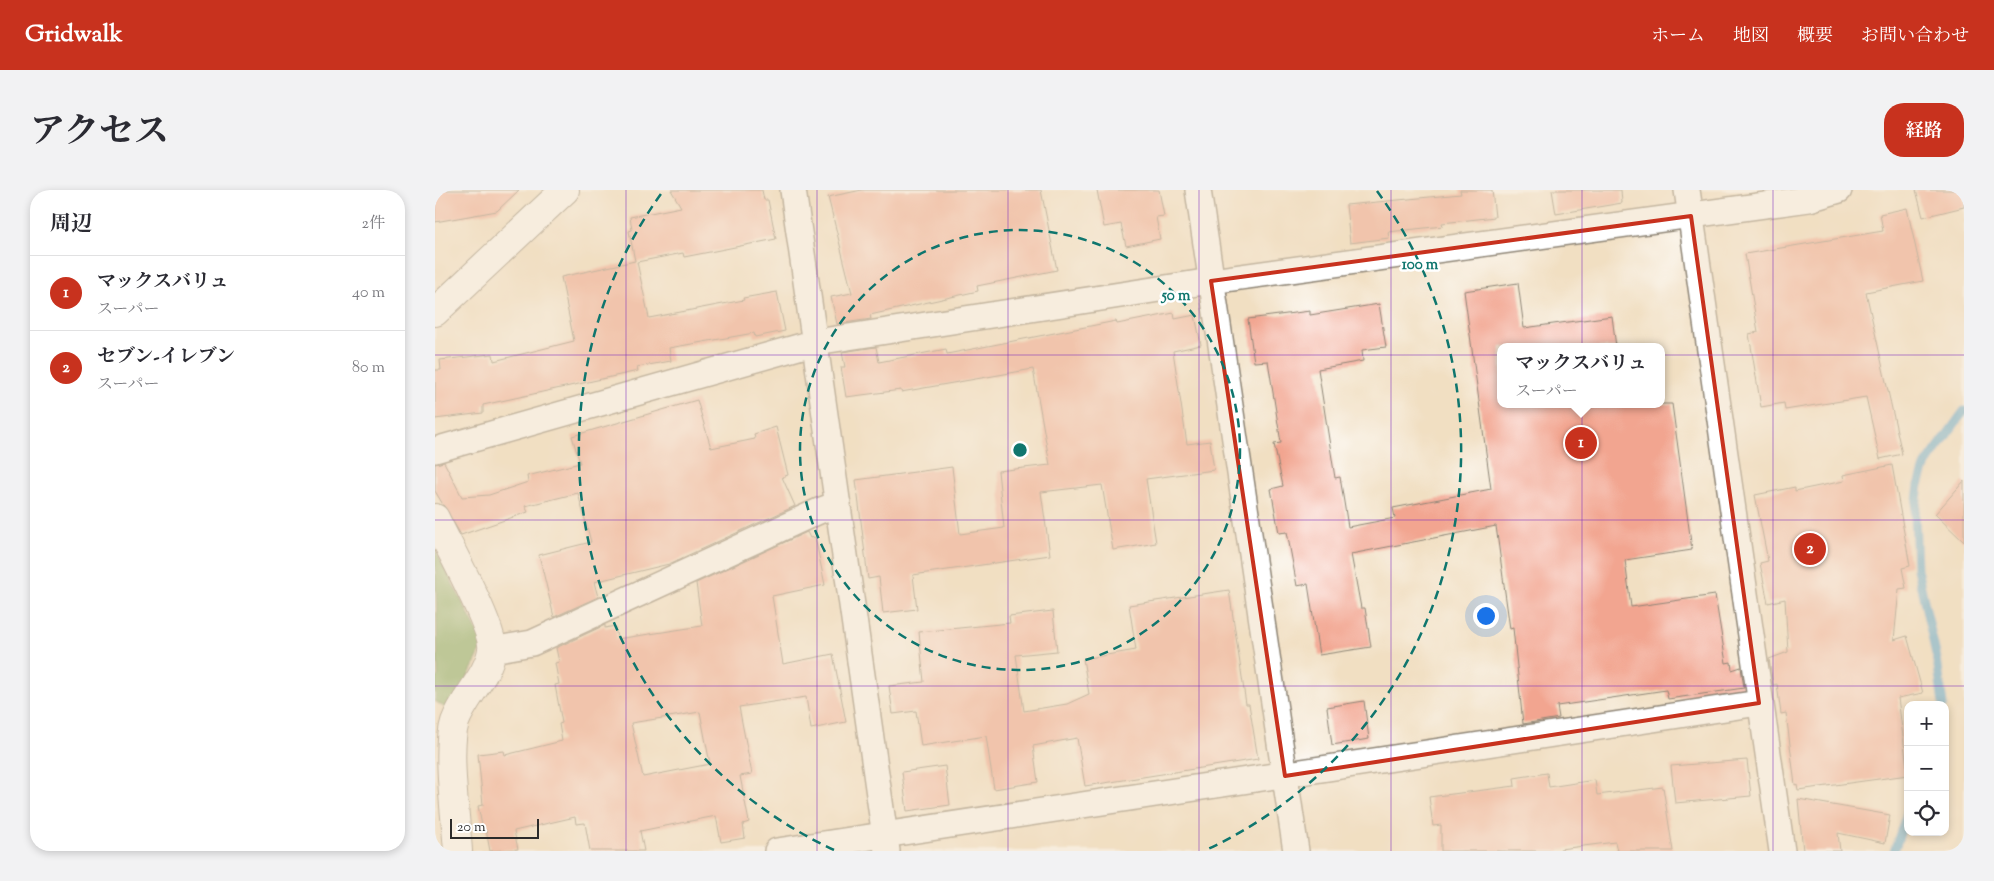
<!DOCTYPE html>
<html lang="ja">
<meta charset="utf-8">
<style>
body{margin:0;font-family:"Sorts Mill Goudy","Noto Serif JP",serif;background:#f2f2f3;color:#2b2b33}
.controls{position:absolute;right:15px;bottom:15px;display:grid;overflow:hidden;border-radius:10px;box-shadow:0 2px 8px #0003}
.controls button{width:45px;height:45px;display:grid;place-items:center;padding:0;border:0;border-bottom:1px solid #e1e1e2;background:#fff;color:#2b2b33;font:25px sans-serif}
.scale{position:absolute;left:15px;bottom:12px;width:89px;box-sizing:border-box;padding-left:5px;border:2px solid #2b2b2b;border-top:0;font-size:14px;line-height:18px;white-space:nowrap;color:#2b2b2b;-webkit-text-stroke:4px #fff;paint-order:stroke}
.you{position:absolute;left:1050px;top:425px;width:18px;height:18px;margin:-12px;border:4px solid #fff;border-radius:50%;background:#1a73e8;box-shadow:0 0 0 8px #1a73e833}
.badge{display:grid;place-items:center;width:32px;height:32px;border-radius:50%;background:#c8321e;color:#fff;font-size:16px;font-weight:700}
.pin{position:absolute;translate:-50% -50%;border:2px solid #fff;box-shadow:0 1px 5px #0006}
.popup{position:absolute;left:1062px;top:153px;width:168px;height:65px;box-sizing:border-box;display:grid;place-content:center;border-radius:10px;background:#fff;filter:drop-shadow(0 1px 4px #0005);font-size:16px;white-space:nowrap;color:#7c7c81}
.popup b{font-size:19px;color:#2b2b33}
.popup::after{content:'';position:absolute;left:50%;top:100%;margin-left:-10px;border:10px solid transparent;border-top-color:#fff}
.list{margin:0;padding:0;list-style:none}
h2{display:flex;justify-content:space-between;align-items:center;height:65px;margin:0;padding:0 20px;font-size:21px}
h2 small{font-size:16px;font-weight:400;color:#7c7c81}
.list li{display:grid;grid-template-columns:32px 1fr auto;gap:15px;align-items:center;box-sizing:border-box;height:75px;padding:0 20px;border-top:1px solid #e1e1e2}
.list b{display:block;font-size:19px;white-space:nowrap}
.list p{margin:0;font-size:16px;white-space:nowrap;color:#7c7c81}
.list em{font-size:16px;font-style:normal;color:#7c7c81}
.icon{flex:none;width:28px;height:28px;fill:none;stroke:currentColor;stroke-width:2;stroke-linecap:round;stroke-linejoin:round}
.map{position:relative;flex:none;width:1529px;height:661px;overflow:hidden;border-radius:20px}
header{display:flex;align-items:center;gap:30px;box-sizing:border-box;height:70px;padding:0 25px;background:#c8321e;color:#fff}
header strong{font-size:24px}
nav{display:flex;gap:28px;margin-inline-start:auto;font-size:18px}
.intro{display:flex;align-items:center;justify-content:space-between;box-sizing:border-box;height:120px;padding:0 30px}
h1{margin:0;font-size:35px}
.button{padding:12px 22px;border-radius:20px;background:#c8321e;color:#fff;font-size:18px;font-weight:700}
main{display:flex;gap:30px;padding:0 30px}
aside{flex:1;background:#fff;border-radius:20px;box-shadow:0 2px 8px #0003}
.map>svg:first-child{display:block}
.forest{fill:#81ab62;stroke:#566b46}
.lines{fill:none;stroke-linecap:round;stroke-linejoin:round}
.stream{stroke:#59a7d2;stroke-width:9}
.building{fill:#f2a590;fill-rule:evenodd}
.street-casing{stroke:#8e8576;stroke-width:28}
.secondary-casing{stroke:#8e8576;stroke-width:30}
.street{stroke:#fff;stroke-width:25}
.secondary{stroke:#fff;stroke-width:28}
.marked{fill:none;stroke:#c8321e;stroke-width:4;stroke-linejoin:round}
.grid{fill:none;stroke:#7b2cbf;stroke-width:1;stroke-opacity:0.55}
.ring{fill:none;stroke:#0f766e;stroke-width:2.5;stroke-dasharray:9 6}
.centre{fill:#0f766e;stroke:#fff;stroke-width:2.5}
.ring-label{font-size:15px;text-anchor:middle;font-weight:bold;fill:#0f766e;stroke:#fff;stroke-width:5;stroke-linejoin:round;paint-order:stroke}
</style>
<header>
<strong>Gridwalk</strong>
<nav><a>ホーム</a><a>地図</a><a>概要</a><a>お問い合わせ</a></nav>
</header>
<div class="intro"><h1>アクセス</h1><a class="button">経路</a></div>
<main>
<aside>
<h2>周辺<small>2件</small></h2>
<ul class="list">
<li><span class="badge">1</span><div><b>マックスバリュ</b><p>スーパー</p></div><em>40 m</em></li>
<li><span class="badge">2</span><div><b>セブン-イレブン</b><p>スーパー</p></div><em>80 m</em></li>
</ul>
</aside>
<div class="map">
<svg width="1529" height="661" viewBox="0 0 1529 661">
<rect width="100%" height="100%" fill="#fff"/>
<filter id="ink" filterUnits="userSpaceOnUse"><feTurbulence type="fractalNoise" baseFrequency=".02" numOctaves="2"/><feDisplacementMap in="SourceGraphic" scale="10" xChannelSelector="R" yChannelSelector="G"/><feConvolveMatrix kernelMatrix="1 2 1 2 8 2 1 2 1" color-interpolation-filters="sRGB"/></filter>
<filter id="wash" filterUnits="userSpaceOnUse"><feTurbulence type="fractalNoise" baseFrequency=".0096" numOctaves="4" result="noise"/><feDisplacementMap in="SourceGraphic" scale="20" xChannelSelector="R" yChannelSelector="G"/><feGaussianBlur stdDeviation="1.12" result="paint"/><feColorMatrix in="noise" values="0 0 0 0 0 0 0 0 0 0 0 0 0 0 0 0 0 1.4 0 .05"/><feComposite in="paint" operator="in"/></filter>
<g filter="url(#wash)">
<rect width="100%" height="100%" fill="#f1dfc2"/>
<path class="forest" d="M0,359L49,454L16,522L0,511V489L3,486Z"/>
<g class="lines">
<g class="stream">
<path d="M1508,515L1502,469L1482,379L1480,324L1484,295L1491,274L1529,221"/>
<path d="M1459,661L1473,620"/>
</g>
</g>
<g id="blocks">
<g class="building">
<path d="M0,0H84L62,21L0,32Z"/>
<path d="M236,0H327L329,10H333L341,49L249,67L248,63L202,72L214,128L309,110L308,108L342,102L350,141L320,147L319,143L234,158L236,171L202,177L203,181L48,215V223L0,229V180H6L5,170L58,164L59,171L139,151L126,87L200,71L194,41L197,40L195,27L246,17Z"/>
<path d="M427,0H606L622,80L542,96L543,101L435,125L436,129L402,134L396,107L417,103L393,7Z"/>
<path d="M662,0H724L729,26L721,27L725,49L691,56L686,34L669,37Z"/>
<path d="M1025,0H1057L1060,27L1007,33L1008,36L953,42L954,48L915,53L911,15L1026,4Z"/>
<path d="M1117,0H1186L1187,13L1121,24Z"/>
<path d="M1481,0H1529V17L1488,27Z"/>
<path d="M1472,18L1488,91L1431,102L1467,264L1445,269L1431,207L1350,220L1349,213L1326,217L1314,144L1323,142L1310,64L1448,41L1445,24Z"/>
<path d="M1083,93L1089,138L1177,126L1181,157H1066V214H1237L1257,360L1190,370L1196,417L1280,405L1291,473L1296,472L1297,480L1306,477L1309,498L1233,509L1231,500L1122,516L1124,528L1088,534L1078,438L1075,439L1061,336L916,364L926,418H930L936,457L884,465L873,394L862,396L852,342L844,343L836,299L848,296L839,254L846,253L833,171L819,172L813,129L875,121V125L944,114L951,157L927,160L928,171L883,179L900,288L905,287L913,337L960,328L958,318L1056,299L1029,101Z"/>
<path d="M739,123L740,129L760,125L766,155L738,161L752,254L775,251L779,280L711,289L721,353L678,360L667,295L606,302L615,365L478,385L482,419L448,423L444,387L433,389L421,290L517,277L525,344L569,338L563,281L615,275L598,179L466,202V200L411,207L406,177H410L407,162L441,157L444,172L511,159L512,164L681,131L682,134Z"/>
<path d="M262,210L276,258L320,249L319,244L341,237L353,285L347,287L360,316L234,374L159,392L163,407L119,427L104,365L156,352L143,303L90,316L93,322L26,345L0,301V274L9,272L27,307L54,305L93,292L92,286L145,273L137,246Z"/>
<path d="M1457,275L1475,376L1467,378L1471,398L1464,399L1459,450L1472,446L1488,503L1463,508L1473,585L1363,600L1362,594L1360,595L1351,523L1346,524L1342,494L1338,495L1334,469L1353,462L1350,409L1333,413L1325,373L1333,371L1320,305L1360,297V301L1409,291L1408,285Z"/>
<path d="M1529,291V352L1500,324Z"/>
<path d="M372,342L375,348L380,347L390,395L337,406L348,474L398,464L411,532L376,539L371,507L304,517L317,584L305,586L314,632L308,634L310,648L286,652L281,626L205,641L209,661H155L150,633L141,634L140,627L79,641L83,659L55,661L51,640H48L43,616L48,615L43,564L69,561L70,565L127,551L124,534L127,533L120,495L124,494L120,473L124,472L121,458L170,435V438L180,436L182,449L267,436L261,393ZM265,522L275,574L208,587L196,533Z"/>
<path d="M794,400L811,514H814L823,569L650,596L642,548L598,556L603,592L559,599L551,546L486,556L481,521L458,524L454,496L489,492L484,442L575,433L574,426L618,421L622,461L581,465L589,521L632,514L654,504L648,469L701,460L694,415Z"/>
<path d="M929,511L934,549L897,555L892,517Z"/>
<path d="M1312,570L1316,606L1240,613L1236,576Z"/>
<path d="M510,576L515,615L472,621L467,582Z"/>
<path d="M1112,583L1114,597L1160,590L1162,605L1228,597L1238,661H1182L1180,652L1125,659V661H1006V635L998,636L994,607L1080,596L1079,588Z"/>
<path d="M1363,609L1455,625L1450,653L1403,643L1405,661H1368Z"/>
</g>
</g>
</g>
<g filter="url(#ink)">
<use href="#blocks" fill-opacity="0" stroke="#8e8576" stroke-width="1"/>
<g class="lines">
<defs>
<g id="street">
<path d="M358,0L452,661"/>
<path d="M763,0L861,661"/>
<path d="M1252,0L1347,661"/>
<path d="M0,260L381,152L776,91L1374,9L1404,0"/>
<path d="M57,460L97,453L384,321L403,314"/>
<path d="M342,661L1324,513"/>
</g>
<g id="secondary">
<path d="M0,122L130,0"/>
<path d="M0,328C11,352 60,439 57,460C53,486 29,507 20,532C11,559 21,629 23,661"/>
</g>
</defs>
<use href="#street" class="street-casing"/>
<use href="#secondary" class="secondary-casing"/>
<use href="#street" class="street"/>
<use href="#secondary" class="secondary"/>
</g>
</g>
<path d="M0 0H1529V661H0ZM1256,26L1324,513L850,586L776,91Z" fill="#f1dfc2" fill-opacity=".55" fill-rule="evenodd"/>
<path class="marked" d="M1256,26L1324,513L850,586L776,91Z"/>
<path class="grid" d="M191,0V661M382,0V661M573,0V661M764,0V661M956,0V661M1147,0V661M1338,0V661M0,165H1529M0,330H1529M0,496H1529"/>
<g class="ring">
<circle cx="585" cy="260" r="220"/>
<path d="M399 660A441 441 0 0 1 228 1M942 1A441 441 0 0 1 771 660"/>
</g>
<circle cx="585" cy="260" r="8" class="centre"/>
<g class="ring-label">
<text x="985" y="79">100 m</text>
<text x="741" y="110">50 m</text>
</g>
</svg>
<div class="controls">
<button>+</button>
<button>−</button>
<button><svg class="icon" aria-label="locate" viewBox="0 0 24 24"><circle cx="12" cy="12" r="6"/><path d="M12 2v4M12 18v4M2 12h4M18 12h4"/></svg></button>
</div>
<div class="scale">20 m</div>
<div class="you"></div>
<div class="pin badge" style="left:1146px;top:253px">1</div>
<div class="popup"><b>マックスバリュ</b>スーパー</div>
<div class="pin badge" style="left:1375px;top:359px">2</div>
</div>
</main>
